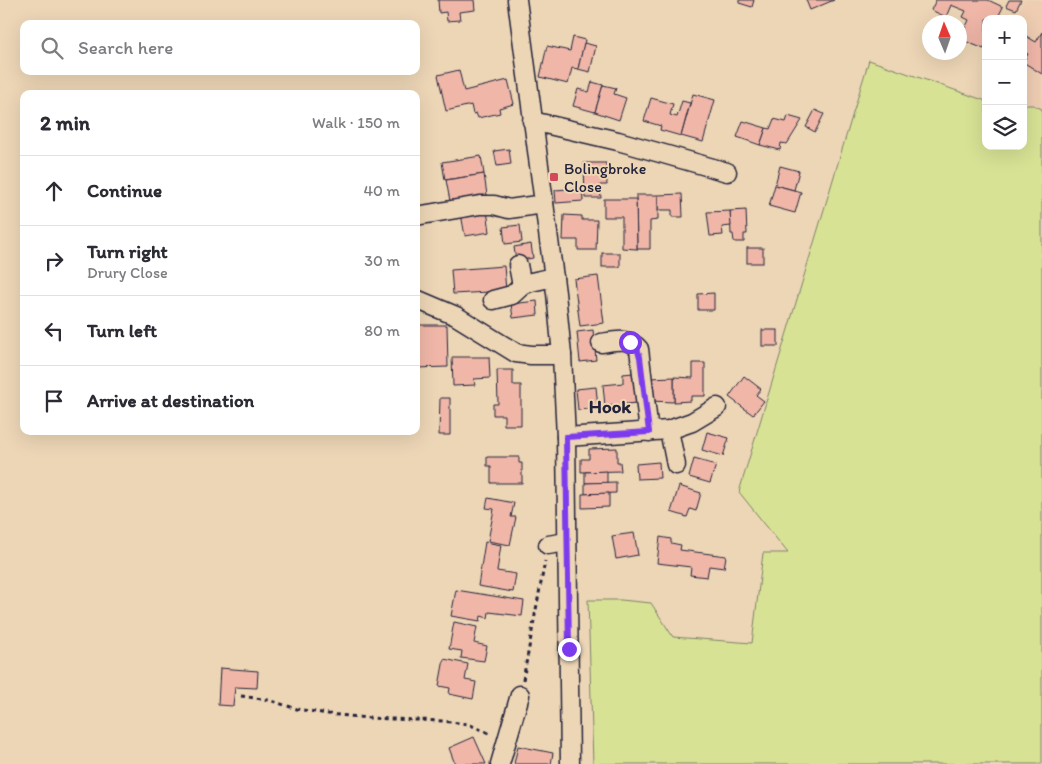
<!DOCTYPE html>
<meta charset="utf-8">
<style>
body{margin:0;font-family:Itim,sans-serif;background:#f2f2f3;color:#2b2b33}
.controls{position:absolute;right:15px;top:15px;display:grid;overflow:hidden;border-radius:10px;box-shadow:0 5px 20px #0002}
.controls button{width:45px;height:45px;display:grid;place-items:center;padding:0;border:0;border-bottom:1px solid #e1e1e2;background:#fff;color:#2b2b33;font:25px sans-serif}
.compass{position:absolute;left:922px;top:15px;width:45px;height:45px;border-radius:50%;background:#fff;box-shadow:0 5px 20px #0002;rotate:358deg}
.stop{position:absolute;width:15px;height:15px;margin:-11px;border:4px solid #7c3aed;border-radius:50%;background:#fff}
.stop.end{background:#7c3aed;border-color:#fff;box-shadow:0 1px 5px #0008}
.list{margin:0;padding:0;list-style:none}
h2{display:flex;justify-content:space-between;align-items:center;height:65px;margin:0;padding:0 20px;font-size:21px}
h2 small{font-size:16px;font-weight:400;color:#7c7c81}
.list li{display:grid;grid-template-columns:32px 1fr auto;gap:15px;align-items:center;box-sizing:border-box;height:70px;padding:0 20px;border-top:1px solid #e1e1e2}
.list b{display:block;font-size:19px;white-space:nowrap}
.list p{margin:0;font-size:16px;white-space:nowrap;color:#7c7c81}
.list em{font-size:16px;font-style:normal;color:#7c7c81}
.icon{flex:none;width:28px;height:28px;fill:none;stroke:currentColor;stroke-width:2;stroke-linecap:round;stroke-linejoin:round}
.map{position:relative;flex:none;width:1042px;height:764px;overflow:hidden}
.search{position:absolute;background:#fff;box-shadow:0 5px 20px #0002;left:20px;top:20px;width:400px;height:55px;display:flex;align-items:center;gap:12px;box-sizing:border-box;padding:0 18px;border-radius:10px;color:#7c7c81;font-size:19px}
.panel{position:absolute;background:#fff;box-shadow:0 5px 20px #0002;left:20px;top:90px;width:400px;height:345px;border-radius:10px}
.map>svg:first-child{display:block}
.built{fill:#eecdb2}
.green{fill:#d7e295;stroke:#7c8268}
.building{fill:#f0b7a8;stroke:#22223b}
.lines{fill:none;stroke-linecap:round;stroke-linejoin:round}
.minor-casing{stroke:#22223b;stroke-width:21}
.path{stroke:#22223b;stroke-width:3;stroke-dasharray:4 4;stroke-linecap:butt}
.minor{stroke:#edd6b6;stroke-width:18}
.route{stroke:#7c3aed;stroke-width:6}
.poi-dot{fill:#d1495b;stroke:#edd6b6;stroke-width:2}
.labels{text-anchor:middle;stroke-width:4;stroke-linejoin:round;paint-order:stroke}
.poi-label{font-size:16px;fill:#22223b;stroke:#edd6b6;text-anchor:start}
.quarter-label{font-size:19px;font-weight:bold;fill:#22223b;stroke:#edd6b6}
</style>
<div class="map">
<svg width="1042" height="764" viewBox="0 0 1042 764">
<rect width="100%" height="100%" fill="#edd6b6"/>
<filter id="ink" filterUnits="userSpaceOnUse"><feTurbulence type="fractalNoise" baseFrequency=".02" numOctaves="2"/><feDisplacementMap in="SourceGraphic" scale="10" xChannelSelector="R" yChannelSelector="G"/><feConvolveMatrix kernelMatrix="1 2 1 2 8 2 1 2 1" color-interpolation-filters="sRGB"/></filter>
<g filter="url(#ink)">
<path class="built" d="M1024,0H1042V109L1033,105H1023V19H1015Z"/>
<path class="green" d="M869,60L986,101V146H1023V105H1033L1042,109V764H593L588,600H621L651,603L673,637L752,643L763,553H788L739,492Z"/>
<g class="building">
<path d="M438,0H474L475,10L459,12L460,20L447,21L446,12L439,13Z"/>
<path d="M739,0H754L752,7L739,3Z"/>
<path d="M806,0H834L810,10Z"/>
<path d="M936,0H988L1003,7L997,19H986V44L984,49L960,39L969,20L963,17L966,11L951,5L946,17L931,10Z"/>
<path d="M1009,0H1021L1016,10L1006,6Z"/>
<path d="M1042,32V74L1023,62L1028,54L1023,52V40L1026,36L1036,42Z"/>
<path d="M573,37L585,40L578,69L572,68L568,84L540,77L547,46L570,51Z"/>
<path d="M584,43L596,46L590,72L578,69Z"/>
<path d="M459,70L464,91L508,80L514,104L499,108L500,113L478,118L476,113L473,114L471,105L446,111L438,75Z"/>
<path d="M592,82L603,85L595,112L573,106L578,89L589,92Z"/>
<path d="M603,85L616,88L614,94L626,98L619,120L595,112Z"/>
<path d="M693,94L715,100L703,142L681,136Z"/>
<path d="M651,98L673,104L670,115L677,117L682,101L690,103L681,136L660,130L661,126L644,121Z"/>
<path d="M815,110L824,114L815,132L806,127Z"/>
<path d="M788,116L802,120L787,144L781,143L780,150L760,145L766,128L770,129L774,119L786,122Z"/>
<path d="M743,121L766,128L760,145L737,137Z"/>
<path d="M509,149L511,164L497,166L494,151Z"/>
<path d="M481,156L484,174L445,180L442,162Z"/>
<path d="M584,163H606L607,185H600L601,198H585Z"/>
<path d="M780,166L799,171L794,190L775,185Z"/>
<path d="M484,174L487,195L450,201L446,180Z"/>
<path d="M775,185L801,192L795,213L769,206Z"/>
<path d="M582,188L583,201L556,203L555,190Z"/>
<path d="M682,194L683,217H672V210H658V195Z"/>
<path d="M636,195H658V220L650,221V249H637Z"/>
<path d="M604,199H636L637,249L622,248V217H604Z"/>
<path d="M487,210L490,232L465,236L461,214Z"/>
<path d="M746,210L747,234H744V242H734L733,234H731L730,211Z"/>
<path d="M730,211L731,226L722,227L723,235L710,236L707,212Z"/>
<path d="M564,215L582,216V220H597L596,250H578V240H563Z"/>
<path d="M520,225L522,242L505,244L503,227Z"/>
<path d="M531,244L533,258L516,261L514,247Z"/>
<rect x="747" y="248" width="16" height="15"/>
<rect x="602" y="253" width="18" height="14"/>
<path d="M504,266L506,291L453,294L451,270Z"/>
<path d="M598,276L604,323L580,326L574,279Z"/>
<path d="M714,293V310H698V294Z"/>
<path d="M537,301L538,315L513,318L511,304Z"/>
<path d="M416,325H447L448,367L416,368Z"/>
<path d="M593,330L596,360L580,362L577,332Z"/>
<rect x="762" y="330" width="16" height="16"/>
<path d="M452,357H489L490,378L474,379L475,385L453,386Z"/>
<path d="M693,363H705V396H691V401L674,402V377L693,378Z"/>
<path d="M497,370H513V385H521V425H504V415H493V404H498Z"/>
<path d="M633,373L637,403L605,406L603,385L623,383V374Z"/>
<path d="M744,376L761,389L756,395L764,401L753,415L729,397Z"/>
<path d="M674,377V402L649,401V378Z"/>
<path d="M596,387L598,408L578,410L576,389Z"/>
<path d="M440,398H450V435H439Z"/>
<path d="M707,432L729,438L723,456L702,450Z"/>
<path d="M617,448V462H620L621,471L581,472V459H589V449Z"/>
<path d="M487,457H519V463H522V483H491V466H487Z"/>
<path d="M694,459L716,465L710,483L689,477Z"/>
<path d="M659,462L660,478L637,479L636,464Z"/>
<path d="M607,471V483H585V472Z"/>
<path d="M616,482V493L585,494V483Z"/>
<path d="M679,486L701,493L696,511L690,509L687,517L671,512Z"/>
<path d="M609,493V507L582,508V494Z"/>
<path d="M488,498L514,503L511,517H516L510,545L488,541L494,509L486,508Z"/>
<path d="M634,533L638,555L616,559L612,536Z"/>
<path d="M660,537L671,539V543L681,545L680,550L726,556L724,568L709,566L707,577L690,575L691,567L657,563Z"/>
<path d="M485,542L501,545L497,571L516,574L513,592L478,586Z"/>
<path d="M456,590L524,601L522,616L489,612L488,618L481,616L480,621L451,616Z"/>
<path d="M454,622L477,627L474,643L487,646L484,661L461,658L462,651L449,649Z"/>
<path d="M444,659L468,664L465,680L476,682L473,699L449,694L450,688L439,686Z"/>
<path d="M220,668L258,671L257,688L235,687L233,706L218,705Z"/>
<path d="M474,737L486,764H455L449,748Z"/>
<path d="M518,746L553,753L551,764H514Z"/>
</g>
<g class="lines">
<defs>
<g id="minor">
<path d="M517,0L556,293L562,355L566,437L570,764"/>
<path d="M532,121L618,141L727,172"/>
<path d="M416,216L480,205H494L509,209L544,204"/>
<path d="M518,265L522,286"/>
<path d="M416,299L456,316L516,353L531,355H562"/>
<path d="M493,300L512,295L523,285L531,282L554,277"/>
<path d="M601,343C615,341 629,337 639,349L649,432"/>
<path d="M669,430L676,465"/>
<path d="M566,437L669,430L692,422L717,407"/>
<path d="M548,545L567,542"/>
<path d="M500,764L520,695"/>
</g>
</defs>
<use href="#minor" class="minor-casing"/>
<g class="path">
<path d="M523,680L545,561"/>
<path d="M241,696L269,700L297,709L328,714L369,718L442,721L468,724L491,734"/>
</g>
<use href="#minor" class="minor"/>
</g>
</g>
<g class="lines" filter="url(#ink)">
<path class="route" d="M569,649L566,437L649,432L640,357L636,346L630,342"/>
</g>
<rect class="poi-dot" x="549" y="172" width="10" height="10" rx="2.5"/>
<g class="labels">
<g class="poi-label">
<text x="564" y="174">Bolingbroke<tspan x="564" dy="18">Close</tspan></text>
</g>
<g class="quarter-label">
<text x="610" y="413">Hook</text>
</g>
</g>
</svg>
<div class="controls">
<button>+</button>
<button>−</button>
<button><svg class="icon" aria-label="layers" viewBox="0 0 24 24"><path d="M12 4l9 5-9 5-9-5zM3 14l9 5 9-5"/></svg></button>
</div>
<svg class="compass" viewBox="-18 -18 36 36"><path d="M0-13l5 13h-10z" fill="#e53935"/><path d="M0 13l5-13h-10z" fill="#7c7c81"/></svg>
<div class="stop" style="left:630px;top:342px"></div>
<div class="stop end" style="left:569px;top:649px"></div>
<div class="search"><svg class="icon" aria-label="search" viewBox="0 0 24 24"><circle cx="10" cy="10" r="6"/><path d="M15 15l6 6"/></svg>Search here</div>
<section class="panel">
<h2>2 min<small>Walk · 150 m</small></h2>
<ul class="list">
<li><svg class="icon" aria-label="ahead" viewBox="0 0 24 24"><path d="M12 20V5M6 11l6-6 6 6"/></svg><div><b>Continue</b></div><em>40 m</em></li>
<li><svg class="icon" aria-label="right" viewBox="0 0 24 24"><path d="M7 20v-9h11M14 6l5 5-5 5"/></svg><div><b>Turn right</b><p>Drury Close</p></div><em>30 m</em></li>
<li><svg class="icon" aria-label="left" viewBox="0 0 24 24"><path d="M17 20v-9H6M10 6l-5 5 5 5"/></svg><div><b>Turn left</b></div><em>80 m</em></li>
<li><svg class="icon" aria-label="arrive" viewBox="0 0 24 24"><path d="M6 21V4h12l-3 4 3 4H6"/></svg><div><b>Arrive at destination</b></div></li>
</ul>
</section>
</div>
